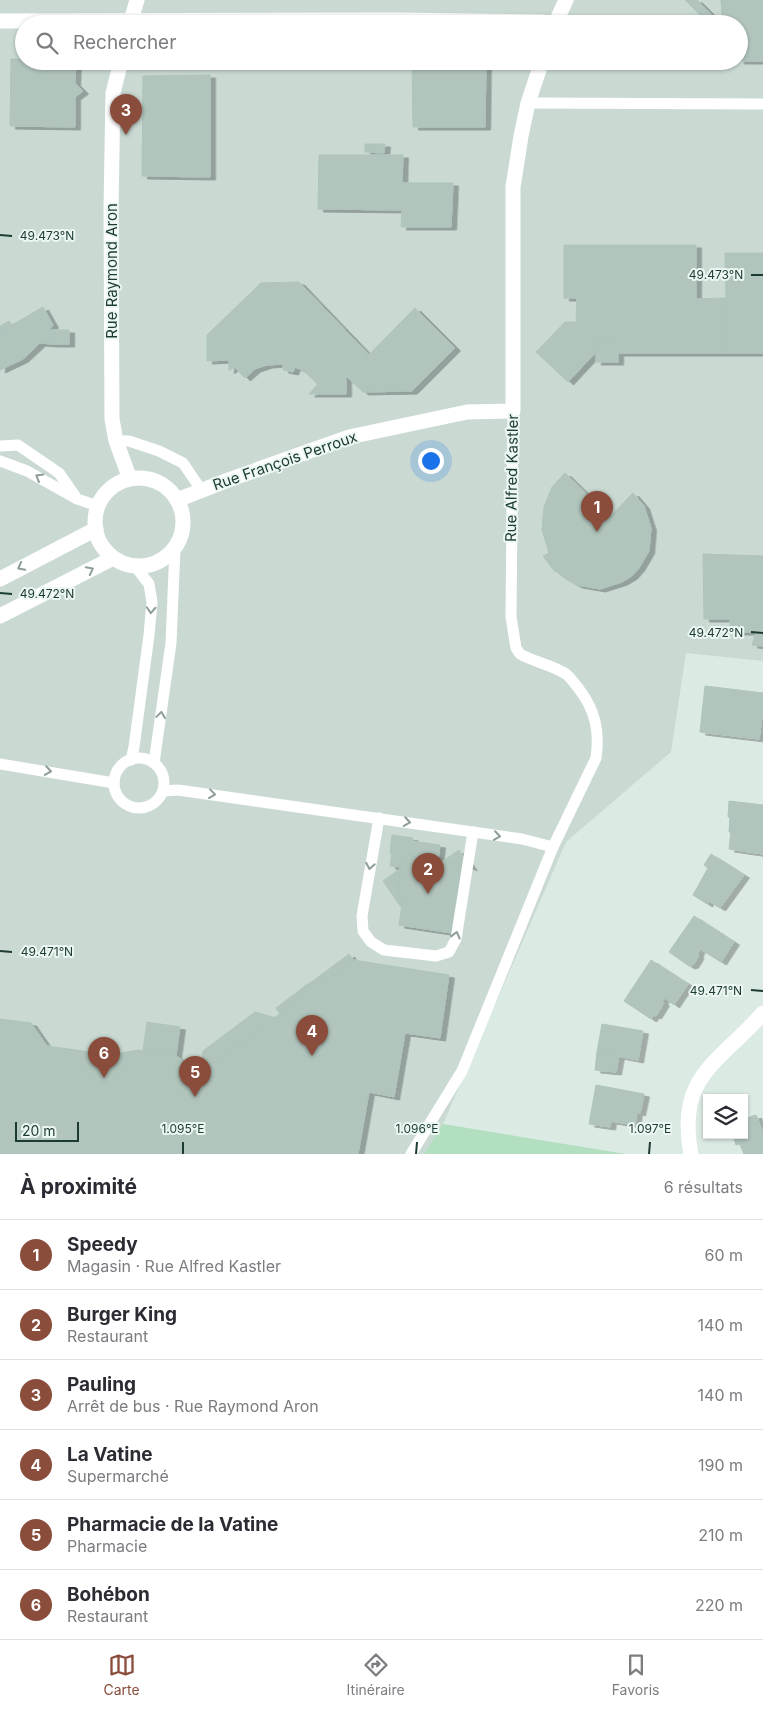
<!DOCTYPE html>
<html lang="fr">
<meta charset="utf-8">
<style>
body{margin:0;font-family:Inter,sans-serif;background:#f7f7f7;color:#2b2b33}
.controls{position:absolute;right:15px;bottom:15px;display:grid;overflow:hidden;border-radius:0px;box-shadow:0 1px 4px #0004}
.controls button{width:45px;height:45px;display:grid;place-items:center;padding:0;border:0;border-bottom:1px solid #e1e1e2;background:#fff;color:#2b2b33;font:25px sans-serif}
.scale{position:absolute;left:15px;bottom:12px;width:64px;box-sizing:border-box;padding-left:5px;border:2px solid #1c3b33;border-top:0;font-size:14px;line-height:18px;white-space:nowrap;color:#1c3b33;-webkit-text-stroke:4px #ecf7f2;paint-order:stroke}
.you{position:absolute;left:430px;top:460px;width:18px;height:18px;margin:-12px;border:4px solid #fff;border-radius:50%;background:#1a73e8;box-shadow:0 0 0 8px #1a73e833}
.badge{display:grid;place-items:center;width:32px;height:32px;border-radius:50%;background:#8a4d3b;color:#fff;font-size:16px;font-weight:700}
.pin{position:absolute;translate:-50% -41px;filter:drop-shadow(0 1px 2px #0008)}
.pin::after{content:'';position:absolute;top:26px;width:18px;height:15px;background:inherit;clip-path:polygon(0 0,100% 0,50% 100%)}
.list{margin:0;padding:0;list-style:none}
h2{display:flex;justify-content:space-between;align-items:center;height:65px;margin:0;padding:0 20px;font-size:21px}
h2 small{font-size:16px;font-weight:400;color:#7c7c81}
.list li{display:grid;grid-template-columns:32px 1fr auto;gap:15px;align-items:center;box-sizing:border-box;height:70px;padding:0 20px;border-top:1px solid #e1e1e2}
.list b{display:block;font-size:19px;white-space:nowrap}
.list p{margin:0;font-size:16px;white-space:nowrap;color:#7c7c81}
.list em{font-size:16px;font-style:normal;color:#7c7c81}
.icon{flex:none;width:28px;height:28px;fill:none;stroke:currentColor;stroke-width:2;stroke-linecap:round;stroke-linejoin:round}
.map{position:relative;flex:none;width:763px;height:1154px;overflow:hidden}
.search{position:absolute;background:#fff;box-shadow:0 1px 4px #0004;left:15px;right:15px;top:15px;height:55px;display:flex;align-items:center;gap:12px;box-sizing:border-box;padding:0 18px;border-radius:28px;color:#7c7c81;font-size:19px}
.sheet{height:485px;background:#fff}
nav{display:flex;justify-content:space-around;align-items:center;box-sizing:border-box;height:70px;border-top:1px solid #e1e1e2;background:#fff;font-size:14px;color:#7c7c81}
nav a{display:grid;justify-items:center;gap:2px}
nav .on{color:#8a4d3b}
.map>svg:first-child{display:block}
.built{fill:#cadad3;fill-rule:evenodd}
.green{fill:#b1dfbf}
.building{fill:#b1c5bd;stroke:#aec4bc;filter:url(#shadow)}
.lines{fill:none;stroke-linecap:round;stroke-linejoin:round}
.service{stroke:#fff;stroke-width:11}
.minor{stroke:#fff;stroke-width:15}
.oneway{stroke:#8e9d99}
.ticks{fill:none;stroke:#1c3b33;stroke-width:2}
.labels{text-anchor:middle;stroke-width:4;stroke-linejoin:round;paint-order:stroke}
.street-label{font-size:15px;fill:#1c3b33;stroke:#ecf7f2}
.ticks-label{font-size:12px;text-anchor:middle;fill:#1c3b33;stroke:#ecf7f2;stroke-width:4;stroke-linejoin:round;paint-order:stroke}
</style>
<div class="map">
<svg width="763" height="1154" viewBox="0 0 763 1154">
<defs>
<filter id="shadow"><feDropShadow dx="5.5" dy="3" stdDeviation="0" flood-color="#0004"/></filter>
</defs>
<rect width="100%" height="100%" fill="#dceae4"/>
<path class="built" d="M0,0H763V661L686,653L671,752L566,842L443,1124L424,1154H0ZM24,24H739V61H24Z"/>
<path class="green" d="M443,1124L626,1154H424Z"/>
<g class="building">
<path d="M685,0H697L718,21L722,15L721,0H763V61H739V24H709Z"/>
<path d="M11,59H24V61H76L75,83L83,91L75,97V127L10,126Z"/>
<path d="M412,61H486L485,127H413Z"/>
<path d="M210,75V177L142,176L143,76Z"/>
<path d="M365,144H385L384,153L365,152Z"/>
<path d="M319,155H403L402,183H453L451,227H401L402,210L318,209Z"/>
<path d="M564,245H696V299L723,298L722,353H618V341H596V352L568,382L536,352L565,322H576L577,298H564Z"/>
<path d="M725,253H763V353H722L723,298H726Z"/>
<path d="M299,282L369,355L346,378V394H328L304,371L295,367L293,372L283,370V364L267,365L255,369L245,378L234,367L229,371V360L207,361V335L261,283Z"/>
<path d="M43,307L53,325L48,331L52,330V344L40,343L23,359L0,370V332H11L12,325Z"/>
<path d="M415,308L455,348L412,391L363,392L347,377Z"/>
<path d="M9,321L12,325L11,332H0V326Z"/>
<rect x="52" y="330" width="17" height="14"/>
<rect x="596" y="341" width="22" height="21"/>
<path d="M318,384L328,394H309Z"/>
<path d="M565,473L610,517L633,493L644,506L651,528L649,551L639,568L632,576L622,582L600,589L577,585L564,578L556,571L555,572L543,556L549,553L542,530L544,507L552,487Z"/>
<path d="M703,554L763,556V646L752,645L756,632H730V619H704Z"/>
<path d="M705,686L763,693V710L759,739L700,732Z"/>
<path d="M729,801L763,805V854L729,849L731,830L735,831L736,818L728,817Z"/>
<path d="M730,818H736L735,831L731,830V832H729Z"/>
<path d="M392,835L413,838L412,841L440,845L438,861L404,855L402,867L390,866L392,853H390Z"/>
<path d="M459,850L472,868L463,864L443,861Z"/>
<path d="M711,854L744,875L720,908L709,901L707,904L693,895L708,868L704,865Z"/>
<path d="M404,855L463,864L452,933L399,925L403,897L397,896Z"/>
<path d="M401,868L397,896L403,897L401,907L383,881Z"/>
<path d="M694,916L734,942L721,962L700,949L698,953V957L693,965L689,966L669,952Z"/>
<path d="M349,954L353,960L318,987L313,981Z"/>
<path d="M353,960L449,975L440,1038L405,1033L394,1097L369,1092L358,1154H0V1019L31,1023L47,1046L111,1055L118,1065L138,1050L176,1055L196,1076L304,996L300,990L306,985L313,981L318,987Z"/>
<path d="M651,960L688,984L674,1005L665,998L662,1002L664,1003L656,1016L654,1015L651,1019L624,1001Z"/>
<path d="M300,990L304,996L280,1014L276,1008Z"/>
<path d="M255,1012L276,1018L202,1071L203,1051Z"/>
<path d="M147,1022L180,1027L176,1055L143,1050Z"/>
<path d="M602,1024L643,1031L638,1060L597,1052Z"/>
<path d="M138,1050L118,1065L111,1055Z"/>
<path d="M597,1052L619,1055L616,1072L595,1070Z"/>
<path d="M179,1058L202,1071L196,1076Z"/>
<path d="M596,1085L644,1094L640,1113L637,1112L635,1125L611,1121L610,1127L589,1124Z"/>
<path d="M756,1115L763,1133V1154H744L740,1144L736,1145L733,1135H744V1119Z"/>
</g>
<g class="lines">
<g class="service">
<path d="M528,103L763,104"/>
<path d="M116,441H129L159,451L183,463L202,491"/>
<path d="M0,446L18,445L59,473L75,496"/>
<path d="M0,461L27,471L77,499L98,506"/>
<circle cx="139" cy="783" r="25"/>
<path d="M131,760L134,747L149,635L152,602L149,584L135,566"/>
<path d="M154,763L171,643L175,548"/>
<path d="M0,764L114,783"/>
<path d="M163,791L178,790L522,839L553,847"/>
<path d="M379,818L362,916L363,931L371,942L384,950L436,956L449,952L456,939L473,832"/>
<path d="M411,1154L462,1071L553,847L596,758C600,731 595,710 579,689C575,684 571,678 566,674C552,665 534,662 520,654L516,648L511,617L513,411"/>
</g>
<g class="minor">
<path d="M0,21L397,20L544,22L550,24"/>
<path d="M130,24L137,0"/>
<path d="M555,24L566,0"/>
<path d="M121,61L113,93L111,209L112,419L116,441L130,479"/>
<circle cx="139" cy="522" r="44"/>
<path d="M177,500L231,479L349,437L467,412L513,411V187L521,136L528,103L542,61"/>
<path d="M0,579L96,529"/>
<path d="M0,616L113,558"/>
<path d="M691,1154C676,1076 719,1063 763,1013"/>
</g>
</g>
<defs><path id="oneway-chevron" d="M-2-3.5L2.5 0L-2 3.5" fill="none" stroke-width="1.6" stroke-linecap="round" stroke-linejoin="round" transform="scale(1.25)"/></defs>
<g class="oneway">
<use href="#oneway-chevron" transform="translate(39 477) rotate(-150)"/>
<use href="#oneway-chevron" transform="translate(21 567) rotate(152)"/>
<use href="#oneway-chevron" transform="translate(90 570) rotate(-27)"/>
<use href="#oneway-chevron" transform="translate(151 610) rotate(93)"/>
<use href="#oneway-chevron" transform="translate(161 715) rotate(-82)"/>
<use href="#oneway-chevron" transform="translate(48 771) rotate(9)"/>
<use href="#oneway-chevron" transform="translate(212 794) rotate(7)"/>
<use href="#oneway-chevron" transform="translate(407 822) rotate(9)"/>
<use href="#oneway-chevron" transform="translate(497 836) rotate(8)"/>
<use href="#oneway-chevron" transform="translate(370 866) rotate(100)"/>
<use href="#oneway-chevron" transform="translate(456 935) rotate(-76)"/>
</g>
<path class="ticks" d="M0,235L12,236M751,275H763M0,593L12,594M751,632L763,633M0,951L12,952M751,990L763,991M183,1154V1142M416,1154L417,1142M649,1154L650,1142"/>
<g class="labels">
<g class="street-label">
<text transform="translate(112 271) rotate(-90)" y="5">Rue Raymond Aron</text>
<text transform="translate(285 461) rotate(-19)" y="5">Rue François Perroux</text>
<text transform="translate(512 478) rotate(-89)" y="5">Rue Alfred Kastler</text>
</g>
</g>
<g class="ticks-label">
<text x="47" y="240">49.473°N</text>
<text x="716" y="279">49.473°N</text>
<text x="47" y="598">49.472°N</text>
<text x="716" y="637">49.472°N</text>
<text x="47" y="956">49.471°N</text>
<text x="716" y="995">49.471°N</text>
<text x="183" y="1133">1.095°E</text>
<text x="417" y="1133">1.096°E</text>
<text x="650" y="1133">1.097°E</text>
</g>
</svg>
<div class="controls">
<button><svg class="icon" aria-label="layers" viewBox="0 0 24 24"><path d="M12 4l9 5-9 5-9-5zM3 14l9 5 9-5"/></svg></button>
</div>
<div class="scale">20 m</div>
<div class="you"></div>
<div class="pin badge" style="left:597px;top:532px">1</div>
<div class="pin badge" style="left:428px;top:894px">2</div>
<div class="pin badge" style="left:126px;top:135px">3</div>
<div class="pin badge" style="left:312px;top:1056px">4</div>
<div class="pin badge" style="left:195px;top:1097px">5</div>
<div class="pin badge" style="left:104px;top:1078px">6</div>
<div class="search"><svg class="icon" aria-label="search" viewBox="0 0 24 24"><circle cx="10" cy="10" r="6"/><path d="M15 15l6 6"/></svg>Rechercher</div>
</div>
<section class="sheet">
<h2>À proximité<small>6 résultats</small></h2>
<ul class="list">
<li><span class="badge">1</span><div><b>Speedy</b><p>Magasin · Rue Alfred Kastler</p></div><em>60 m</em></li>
<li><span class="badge">2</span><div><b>Burger King</b><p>Restaurant</p></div><em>140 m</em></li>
<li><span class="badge">3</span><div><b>Pauling</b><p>Arrêt de bus · Rue Raymond Aron</p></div><em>140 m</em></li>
<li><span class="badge">4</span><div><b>La Vatine</b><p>Supermarché</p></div><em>190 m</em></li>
<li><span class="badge">5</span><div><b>Pharmacie de la Vatine</b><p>Pharmacie</p></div><em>210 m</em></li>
<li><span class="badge">6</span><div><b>Bohébon</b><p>Restaurant</p></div><em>220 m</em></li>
</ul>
</section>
<nav>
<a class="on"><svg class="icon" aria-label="map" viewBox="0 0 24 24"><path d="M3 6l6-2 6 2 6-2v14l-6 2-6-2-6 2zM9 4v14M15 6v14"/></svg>Carte</a>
<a><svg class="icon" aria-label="directions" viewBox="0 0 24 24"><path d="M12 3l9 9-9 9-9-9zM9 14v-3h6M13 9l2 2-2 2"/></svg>Itinéraire</a>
<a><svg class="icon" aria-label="saved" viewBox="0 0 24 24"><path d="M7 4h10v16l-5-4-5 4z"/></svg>Favoris</a>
</nav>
